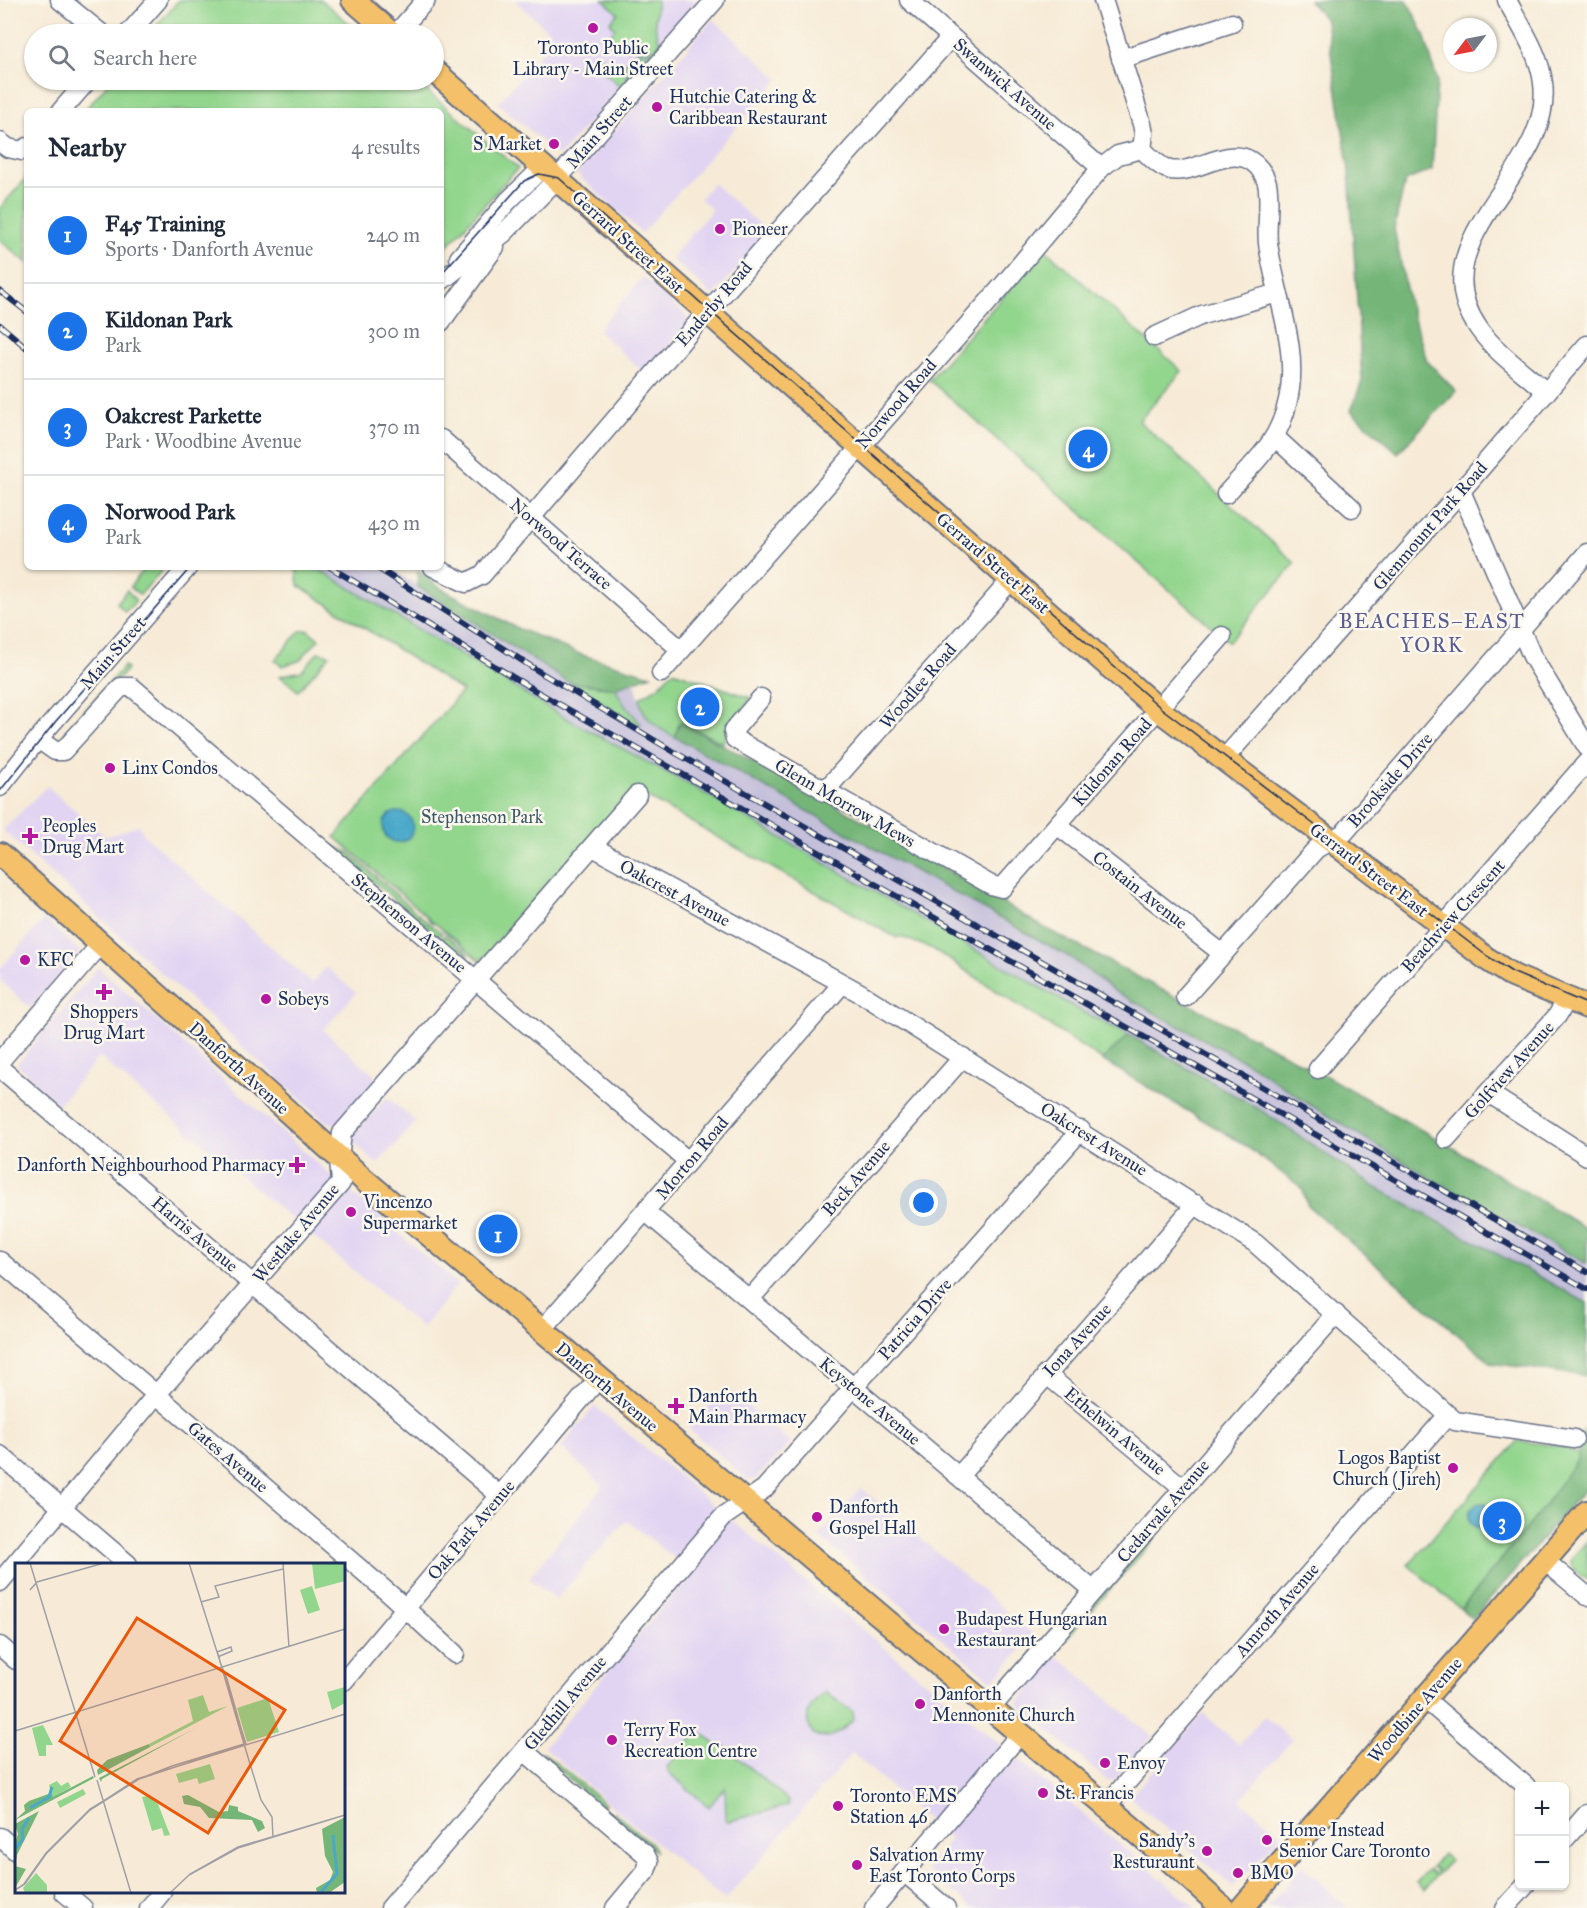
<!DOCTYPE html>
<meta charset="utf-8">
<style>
body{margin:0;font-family:"IM FELL Great Primer",serif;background:#f2f2f3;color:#1f2937}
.controls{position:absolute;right:18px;bottom:18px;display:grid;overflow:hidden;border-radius:9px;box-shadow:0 2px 4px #0004}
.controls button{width:54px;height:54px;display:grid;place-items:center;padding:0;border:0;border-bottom:2px solid #e0e1e3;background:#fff;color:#1f2937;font:30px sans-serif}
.compass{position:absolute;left:1443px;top:18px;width:54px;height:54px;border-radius:50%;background:#fff;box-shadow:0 2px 4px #0004;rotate:238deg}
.you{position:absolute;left:924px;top:1203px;width:21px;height:21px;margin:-15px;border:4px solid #fff;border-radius:50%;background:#1a73e8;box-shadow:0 0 0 9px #1a73e833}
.badge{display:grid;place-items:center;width:39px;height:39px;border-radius:50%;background:#1a73e8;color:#fff;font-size:20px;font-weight:700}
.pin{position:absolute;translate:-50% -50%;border:3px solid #fff;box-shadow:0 2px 6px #0006}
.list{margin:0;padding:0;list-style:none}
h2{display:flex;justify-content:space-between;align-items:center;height:78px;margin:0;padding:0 24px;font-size:26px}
h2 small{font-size:20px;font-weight:400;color:#747a83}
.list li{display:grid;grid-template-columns:39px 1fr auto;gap:18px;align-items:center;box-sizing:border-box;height:96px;padding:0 24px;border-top:2px solid #e0e1e3}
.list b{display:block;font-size:22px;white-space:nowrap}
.list p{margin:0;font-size:20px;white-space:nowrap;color:#747a83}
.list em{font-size:20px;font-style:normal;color:#747a83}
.icon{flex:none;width:33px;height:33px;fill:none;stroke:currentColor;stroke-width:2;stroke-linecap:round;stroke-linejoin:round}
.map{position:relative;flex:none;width:1587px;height:1908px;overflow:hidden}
.search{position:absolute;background:#fff;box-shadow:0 2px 4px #0004;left:24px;top:24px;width:420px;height:66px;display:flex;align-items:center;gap:15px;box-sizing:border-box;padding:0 21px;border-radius:33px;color:#747a83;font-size:22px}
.panel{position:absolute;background:#fff;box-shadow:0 2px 4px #0004;left:24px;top:108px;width:420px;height:462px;border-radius:9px}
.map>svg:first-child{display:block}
.built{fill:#e1d4f3}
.industrial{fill:#c5c0da}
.green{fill:#92d58d;stroke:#568276;stroke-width:1.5}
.forest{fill:#75b678;stroke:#48726b;stroke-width:1.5}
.water{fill:#4aa8c9;stroke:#326c94;stroke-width:1.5}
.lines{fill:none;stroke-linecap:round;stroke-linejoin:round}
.minor-casing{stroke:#687188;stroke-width:21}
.major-casing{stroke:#687188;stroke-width:26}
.minor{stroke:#fff;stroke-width:18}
.major{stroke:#f4c16a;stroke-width:22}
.tram{stroke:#1b2f5e;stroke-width:1.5}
.rail-casing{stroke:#1b2f5e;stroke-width:6}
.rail{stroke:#fbf7ec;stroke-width:4;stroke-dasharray:11;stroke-linecap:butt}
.poi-dot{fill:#b5179e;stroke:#fbf7ec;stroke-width:2}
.labels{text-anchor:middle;stroke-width:5;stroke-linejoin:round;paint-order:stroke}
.poi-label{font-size:18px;fill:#1b2f5e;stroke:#fbf7ec;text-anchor:start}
.street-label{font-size:18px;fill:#1b2f5e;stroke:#fbf7ec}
.park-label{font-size:18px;fill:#39586a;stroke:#fbf7ec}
.quarter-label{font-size:21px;letter-spacing:1.5px;fill:#585c92;stroke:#fbf7ec}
.inset-river{fill:none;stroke:#4aa8c9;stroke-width:3}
.inset-road{fill:none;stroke:#9fa0a7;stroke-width:1.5}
.view{fill:#e8590c;fill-opacity:0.15;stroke:#e8590c;stroke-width:3}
.inset-edge{fill:none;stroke:#1b2f5e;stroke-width:3}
</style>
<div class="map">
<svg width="1587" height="1908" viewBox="0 0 1587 1908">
<rect width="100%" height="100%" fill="#fbf7ec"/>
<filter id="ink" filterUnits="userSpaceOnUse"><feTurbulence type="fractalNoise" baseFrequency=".0167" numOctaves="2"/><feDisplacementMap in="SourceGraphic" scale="12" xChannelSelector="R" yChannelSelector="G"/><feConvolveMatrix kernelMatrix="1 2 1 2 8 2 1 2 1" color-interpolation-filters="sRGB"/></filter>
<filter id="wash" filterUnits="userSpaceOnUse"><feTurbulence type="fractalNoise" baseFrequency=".008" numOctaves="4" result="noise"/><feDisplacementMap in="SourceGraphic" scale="24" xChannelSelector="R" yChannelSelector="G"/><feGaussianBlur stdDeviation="1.35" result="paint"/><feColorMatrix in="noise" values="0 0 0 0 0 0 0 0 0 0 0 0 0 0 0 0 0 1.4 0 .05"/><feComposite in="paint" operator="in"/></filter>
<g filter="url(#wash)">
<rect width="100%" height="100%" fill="#f7ebd7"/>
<g class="built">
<path d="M515,0H697L559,156L498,103L555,37Z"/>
<path d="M713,19L779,79L642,233L577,174Z"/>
<path d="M713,183L769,233L713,296L671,258L712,210L700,198Z"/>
<path d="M643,277L684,313L687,319L686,325L645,374L598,330Z"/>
<path d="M47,786L106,837L139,825L144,835L312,983L326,967L356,993L323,1030L378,1079L342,1120L333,1124L325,1121L3,830Z"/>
<path d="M44,919L80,952L30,1008L0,980V969Z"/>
<path d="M98,967L328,1173L458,1284L422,1328L99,1057L58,1105L17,1064Z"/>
<path d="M387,1097L416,1122L377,1164L350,1139Z"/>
<path d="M726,1387L791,1443L754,1480L747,1479L689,1429Z"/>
<path d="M595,1406L996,1741L1196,1908H972L927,1870L950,1839L852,1753L725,1900L608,1803L544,1747L694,1570L674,1558L629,1522H625L556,1599L529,1578L603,1486L561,1447Z"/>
<path d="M861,1488L1034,1635L996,1679L991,1680L819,1536Z"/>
<path d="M1056,1655L1152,1736L1114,1780L1108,1781L1017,1703Z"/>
<path d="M1203,1713L1239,1745L1264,1716L1292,1740L1240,1800L1282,1835L1233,1887L1130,1797Z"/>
<path d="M1302,1866L1348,1908H1267Z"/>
</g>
<path class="industrial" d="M315,567H388L568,682L615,688L635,682L641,706L650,721L663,731L1071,959L1116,992L1255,1068L1304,1101L1427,1176L1587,1264V1303L1375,1187L1259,1109L1079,1010L697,789L562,716Z"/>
<g class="green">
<path d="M179,0H321L362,34H149Z"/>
<path d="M603,0H657C655,15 653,30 661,43L655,49L637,51L632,46L630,49L620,46L613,39L609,43L605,40L615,29L610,22L618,13Z"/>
<path d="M653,51L628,79L627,61L633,54Z"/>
<path d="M600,56L617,71L625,63L626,82L621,87L594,63Z"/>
<path d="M111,80H414L518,168L441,253V111H84Z"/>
<path d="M27,177V263L0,240V208Z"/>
<path d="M1045,249L1182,371L1139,421L1295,563L1229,642L929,380Z"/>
<path d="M145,567H165L140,595L130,587Z"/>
<path d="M296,567H315L562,716L697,789L1079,1010L1129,1035L1102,1060L933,949L899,936L897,938L634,790L485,957L479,960L436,924L431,922L425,915L335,837L462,691L298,585Z"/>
<path d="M127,590L136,601L125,612L117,603Z"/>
<path d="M308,630L319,639L299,661L282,666L275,660L300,631Z"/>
<path d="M318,652L330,655L298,691L280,676L302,671Z"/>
<path d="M124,666L127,669L66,738L62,742L59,740Z"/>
<path d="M673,671L751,698L727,731L723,743L680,722L675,737C659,729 641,718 640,698L659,686Z"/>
<path d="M568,682L615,688L624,704L641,724L638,725Z"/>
<path d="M331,845L348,852L429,924L442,933L438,937Z"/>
<path d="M445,935L468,954L467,962L441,939Z"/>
<path d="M1584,1431L1587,1436V1487L1473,1619L1408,1565L1518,1441L1561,1446L1579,1454Z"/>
<path d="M1150,1538L1153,1541L1054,1652L1052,1650Z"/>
<path d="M1587,1541V1580L1573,1569L1570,1561Z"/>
<path d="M825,1692L853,1712L854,1719C843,1731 829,1743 813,1734C801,1716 810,1704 825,1692Z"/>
<path d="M695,1735H705L717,1746L721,1744L786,1798L789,1802L788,1806L726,1822L725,1787L709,1807L668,1772L667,1767Z"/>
<path d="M543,1752L605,1804L602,1807L542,1756Z"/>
<path d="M614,1812L652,1845L656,1852L611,1815Z"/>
<path d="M1443,1854L1450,1860L1424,1890L1416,1883L1429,1869L1433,1874L1437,1870L1431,1867Z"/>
</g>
<g class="forest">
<path d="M1309,0H1407L1424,34L1437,80L1432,170L1405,181L1394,229L1409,303L1427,361L1456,391L1398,453L1351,411L1362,381L1349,171L1326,21Z"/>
<path d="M418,571L442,589L517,628L582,655L651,675L615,688L568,682L417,586Z"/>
<path d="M680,722L879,829L1043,927L1326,1076L1455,1149L1587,1229V1264L1427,1176L1304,1101L1255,1067L1116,992L1071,958L675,737Z"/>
<path d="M1129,1035L1259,1109L1375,1187L1587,1303V1376L1491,1363L1308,1206L1302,1188L1240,1142L1102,1060Z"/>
<path d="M1584,1431L1587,1436V1487L1473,1619L1461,1609L1536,1517L1577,1460Z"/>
</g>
<g class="water">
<circle cx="398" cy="827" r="15"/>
<circle cx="1482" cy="1516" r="13"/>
</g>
</g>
<g filter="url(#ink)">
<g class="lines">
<defs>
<g id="minor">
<path d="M60,0L102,34"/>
<path d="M909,0L1101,168"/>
<path d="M1103,0L1142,124L1144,134L1142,149"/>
<path d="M1507,0C1520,26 1540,54 1543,83C1555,173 1415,239 1479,329C1497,354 1524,372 1546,392"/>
<path d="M128,34L158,0"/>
<path d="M396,34L426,0"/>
<path d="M1121,59L1232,23"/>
<path d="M61,111L88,80"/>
<path d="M0,142L8,148L22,151L27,147"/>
<path d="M1142,149C1149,156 1157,165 1167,169C1191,178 1226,145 1251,161C1259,166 1264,174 1267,183C1271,202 1266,223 1268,243C1275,295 1300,347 1288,400C1279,444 1254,462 1226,494"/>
<path d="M459,258L508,201L543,167"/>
<path d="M441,281L504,233L557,179L715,0"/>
<path d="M441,322L495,247"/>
<path d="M1154,337L1202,315L1278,293"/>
<path d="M1276,438L1352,508"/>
<path d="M441,439L681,650"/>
<path d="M1461,491L1532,656L1587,747"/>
<path d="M433,567L466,583L482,575L694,327L951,37"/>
<path d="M661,673L1005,283L1101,168L1118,155L1142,149"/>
<path d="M761,698L733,731L735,739L991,885L1002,888L1222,636"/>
<path d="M38,739L55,751H63L121,687H132L688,1161"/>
<path d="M1223,760L1461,491L1587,345"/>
<path d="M0,787L38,739L188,567"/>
<path d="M824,792L1011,580"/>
<path d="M1057,825L1223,954"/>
<path d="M593,847L862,994L1255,1243L1455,1421L1574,1439"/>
<path d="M1185,997L1316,849L1344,833L1587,553"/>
<path d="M0,1061L100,945"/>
<path d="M0,1068L499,1495"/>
<path d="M1318,1069L1587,762"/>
<path d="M1490,1094L1587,1156"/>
<path d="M1446,1139L1557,1016L1568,998"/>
<path d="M646,1212L1093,1590"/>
<path d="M0,1261L392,1596L455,1654"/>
<path d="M750,1299L963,1057"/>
<path d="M541,1331L842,984"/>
<path d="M1046,1374L1183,1488"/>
<path d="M0,1455L128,1564"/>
<path d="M959,1476L1196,1204"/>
<path d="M1544,1560L1587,1596"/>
<path d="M0,1582L156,1395L341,1183L339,1159L342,1133L637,795"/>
<path d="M0,1646L16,1660"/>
<path d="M344,1681L598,1379"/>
<path d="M1425,1699L1526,1786"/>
<path d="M990,1709L1336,1314"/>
<path d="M524,1751L645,1854L649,1862L646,1871L615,1908"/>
<path d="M1106,1806L1448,1415"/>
<path d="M0,1837L16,1851"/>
<path d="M1564,1840L1587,1814"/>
<path d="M904,1872L946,1908"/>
<path d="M64,1892L83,1908"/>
<path d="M149,1908L162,1892"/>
<path d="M390,1908L723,1517L764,1489L1081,1130"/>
<path d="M874,1908L1020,1734"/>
<path d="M1505,1908L1525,1886"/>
</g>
<g id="major">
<path d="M353,0L392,34"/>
<path d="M434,71L1159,710L1487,959L1513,976L1587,1007"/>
<path d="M0,854L362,1178L1164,1855L1223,1908"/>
<path d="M1242,1908L1587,1512"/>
</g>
</defs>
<use href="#minor" class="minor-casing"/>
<use href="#major" class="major-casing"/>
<use href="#minor" class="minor"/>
<use href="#major" class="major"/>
<g class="tram">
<path d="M441,274L524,181L539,174L559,178L1161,708L1487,956L1512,972L1587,1004"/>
<path d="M0,791L56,721L191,567"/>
</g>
<defs>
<g id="rail">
<path d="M0,291L27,312"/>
<path d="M0,325L27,348"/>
<path d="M330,567L536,691L1587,1289"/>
<path d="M376,567L543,674L676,753L1587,1272"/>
</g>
</defs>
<use href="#rail" class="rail-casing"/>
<use href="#rail" class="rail"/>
</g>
</g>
<g class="poi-dot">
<circle cx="593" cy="28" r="6"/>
<circle cx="657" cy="107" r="6"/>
<circle cx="554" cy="144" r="6"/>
<circle cx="720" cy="229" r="6"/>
<circle cx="110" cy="768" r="6"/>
<path d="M27 827h6v6h6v6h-6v6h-6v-6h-6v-6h6z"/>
<circle cx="25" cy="960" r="6"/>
<path d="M101 983h6v6h6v6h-6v6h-6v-6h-6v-6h6z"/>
<circle cx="266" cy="999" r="6"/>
<path d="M294 1156h6v6h6v6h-6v6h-6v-6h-6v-6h6z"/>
<circle cx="351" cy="1212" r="6"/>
<path d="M673 1397h6v6h6v6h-6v6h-6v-6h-6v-6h6z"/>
<circle cx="1453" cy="1468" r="6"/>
<circle cx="817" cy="1517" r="6"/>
<circle cx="944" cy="1629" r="6"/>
<circle cx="920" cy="1704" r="6"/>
<circle cx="612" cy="1740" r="6"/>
<circle cx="1105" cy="1763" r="6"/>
<circle cx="1043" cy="1793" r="6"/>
<circle cx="838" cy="1806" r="6"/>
<circle cx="1267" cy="1840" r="6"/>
<circle cx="1207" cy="1851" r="6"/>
<circle cx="857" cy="1865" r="6"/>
<circle cx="1238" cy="1873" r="6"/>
</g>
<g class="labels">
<g class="poi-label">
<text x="593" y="54" text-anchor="middle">Toronto Public<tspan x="593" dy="21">Library - Main Street</tspan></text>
<text x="669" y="103">Hutchie Catering &amp;<tspan x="669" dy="21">Caribbean Restaurant</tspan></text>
<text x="542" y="150" text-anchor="end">S Market</text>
<text x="732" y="235">Pioneer</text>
<text x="122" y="774">Linx Condos</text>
<text x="42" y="832">Peoples<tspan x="42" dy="21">Drug Mart</tspan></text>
<text x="37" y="966">KFC</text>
<text x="278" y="1005">Sobeys</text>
<text x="104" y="1018" text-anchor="middle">Shoppers<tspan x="104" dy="21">Drug Mart</tspan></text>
<text x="285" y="1171" text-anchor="end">Danforth Neighbourhood Pharmacy</text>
<text x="363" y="1208">Vincenzo<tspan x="363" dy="21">Supermarket</tspan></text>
<text x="688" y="1402">Danforth<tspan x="688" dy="21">Main Pharmacy</tspan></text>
<text x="1441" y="1464" text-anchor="end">Logos Baptist<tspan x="1441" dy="21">Church (Jireh)</tspan></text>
<text x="829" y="1513">Danforth<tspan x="829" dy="21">Gospel Hall</tspan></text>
<text x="956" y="1625">Budapest Hungarian<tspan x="956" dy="21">Restaurant</tspan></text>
<text x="932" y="1700">Danforth<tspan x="932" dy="21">Mennonite Church</tspan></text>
<text x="624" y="1736">Terry Fox<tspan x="624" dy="21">Recreation Centre</tspan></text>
<text x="1117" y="1769">Envoy</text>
<text x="1055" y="1799">St. Francis</text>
<text x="850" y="1802">Toronto EMS<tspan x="850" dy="21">Station 46</tspan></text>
<text x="1279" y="1836">Home Instead<tspan x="1279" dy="21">Senior Care Toronto</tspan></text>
<text x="1195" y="1847" text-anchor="end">Sandy's<tspan x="1195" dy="21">Resturaunt</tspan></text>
<text x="869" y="1861">Salvation Army<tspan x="869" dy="21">East Toronto Corps</tspan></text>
<text x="1250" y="1879">BMO</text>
</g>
<g class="street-label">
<text transform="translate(1005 84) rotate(41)" y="6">Swanwick Avenue</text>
<text transform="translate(599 132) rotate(-49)" y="6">Main Street</text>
<text transform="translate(628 242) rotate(42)" y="6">Gerrard Street East</text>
<text transform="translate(714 304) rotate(-49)" y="6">Enderby Road</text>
<text transform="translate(896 404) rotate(-49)" y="6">Norwood Road</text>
<text transform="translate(1430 526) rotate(-49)" y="6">Glenmount Park Road</text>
<text transform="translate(561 544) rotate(41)" y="6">Norwood Terrace</text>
<text transform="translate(993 563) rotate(41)" y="6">Gerrard Street East</text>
<text transform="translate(113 653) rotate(-49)" y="6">Main Street</text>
<text transform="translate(918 686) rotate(-49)" y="6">Woodlee Road</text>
<text transform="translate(1112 762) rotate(-49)" y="6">Kildonan Road</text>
<text transform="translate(1390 780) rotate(-49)" y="6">Brookside Drive</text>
<text transform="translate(845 803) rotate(30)" y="6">Glenn Morrow Mews</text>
<text transform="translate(1369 870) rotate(37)" y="6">Gerrard Street East</text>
<text transform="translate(1140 890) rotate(38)" y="6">Costain Avenue</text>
<text transform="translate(675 893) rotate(28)" y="6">Oakcrest Avenue</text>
<text transform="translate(1453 916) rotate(-48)" y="6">Beachview Crescent</text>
<text transform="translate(409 923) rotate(40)" y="6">Stephenson Avenue</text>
<text transform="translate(239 1068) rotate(42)" y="6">Danforth Avenue</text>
<text transform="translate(1509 1070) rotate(-48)" y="6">Golfview Avenue</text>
<text transform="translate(1094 1139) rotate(32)" y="6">Oakcrest Avenue</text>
<text transform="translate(692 1158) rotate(-50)" y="6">Morton Road</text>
<text transform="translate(856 1178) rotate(-49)" y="6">Beck Avenue</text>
<text transform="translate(296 1233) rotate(-50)" y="6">Westlake Avenue</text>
<text transform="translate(195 1234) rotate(40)" y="6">Harris Avenue</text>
<text transform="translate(915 1319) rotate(-49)" y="6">Patricia Drive</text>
<text transform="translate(1077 1340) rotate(-48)" y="6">Iona Avenue</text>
<text transform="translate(607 1387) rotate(40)" y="6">Danforth Avenue</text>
<text transform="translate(870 1401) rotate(40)" y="6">Keystone Avenue</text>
<text transform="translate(1115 1431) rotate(40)" y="6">Ethelwin Avenue</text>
<text transform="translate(228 1457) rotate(40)" y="6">Gates Avenue</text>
<text transform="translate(1163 1511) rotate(-49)" y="6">Cedarvale Avenue</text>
<text transform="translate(471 1530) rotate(-50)" y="6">Oak Park Avenue</text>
<text transform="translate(1277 1610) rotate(-49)" y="6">Amroth Avenue</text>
<text transform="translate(565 1703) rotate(-50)" y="6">Gledhill Avenue</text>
<text transform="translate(1415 1710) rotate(-49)" y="6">Woodbine Avenue</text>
</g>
<g class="park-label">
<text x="482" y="823">Stephenson Park</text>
</g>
<g class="quarter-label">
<text x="1432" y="628">BEACHES–EAST<tspan x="1432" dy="24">YORK</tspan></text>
</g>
</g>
<g transform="translate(15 1563)">
<rect width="330" height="330" fill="#f7ebd7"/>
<path d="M297,0H330V18L300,26ZM297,23L305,47L293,51L285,27ZM330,124V140L317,147L312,129ZM188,132L194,149L213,143L135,184L134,181L178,158L173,137ZM253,135L264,169L232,179L222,145ZM28,162L38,182H31V193H24L17,165ZM195,201L200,216L184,221L182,215L164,220L161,211ZM42,218L46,223L53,219L56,224L37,235L34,222ZM68,226L71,231L45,245L42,239ZM133,233L143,241L155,272L149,273L147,265L137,268L127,234ZM21,310L32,322V330H10L8,325Z" fill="#92d58d"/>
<path d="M181,165L87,216L86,219L84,215ZM134,181L135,184L83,212L82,207L92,197ZM78,213L79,215L0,257L10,248L9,242L14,238L36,230L38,234ZM173,232L204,249L213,248L214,242L223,244V248L247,258L250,265L243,269L237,257L194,255L185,244L169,241L167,233ZM24,248L2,292L0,303L11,306L0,325V281L3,271L0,261ZM330,254V319L314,330H302L301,325L315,317L318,309L310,293L307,266Z" fill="#75b678"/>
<path class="inset-river" d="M15,245L34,234L37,224M0,286L8,276L7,266L14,255M306,329L322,311L318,272"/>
<path class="inset-road" d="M15,0L80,214M174,0L231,181M268,0L274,84M15,27L22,19L89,0M186,39L204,34L200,23L268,6M0,168L330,66M229,181L246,237L257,254L258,274M82,217L116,330M0,327L9,321L31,291L73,248L122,216L330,151M0,327L9,321L31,290L75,246L124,216L157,203L229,181L204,95V94L205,93L217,88L216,84L202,89L203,91L204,94L205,99L212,116L230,179V181L124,216L75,247L31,291L10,321L0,327M155,330L174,312L223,285L330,252M155,330L175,311L223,284L330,252"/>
<path class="view" d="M122,55L270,147L193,270L45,178Z"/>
<rect width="330" height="330" class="inset-edge"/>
</g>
</svg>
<div class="controls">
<button>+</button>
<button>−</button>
</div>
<svg class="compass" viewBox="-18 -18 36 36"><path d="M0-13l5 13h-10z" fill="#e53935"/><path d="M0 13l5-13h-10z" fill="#747a83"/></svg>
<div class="you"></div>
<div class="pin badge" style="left:498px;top:1234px">1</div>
<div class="pin badge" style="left:700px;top:707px">2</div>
<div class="pin badge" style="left:1502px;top:1521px">3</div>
<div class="pin badge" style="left:1088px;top:449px">4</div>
<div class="search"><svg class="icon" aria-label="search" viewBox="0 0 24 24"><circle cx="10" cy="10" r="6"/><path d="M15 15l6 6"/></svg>Search here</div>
<section class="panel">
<h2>Nearby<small>4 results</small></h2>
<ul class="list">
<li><span class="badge">1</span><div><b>F45 Training</b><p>Sports · Danforth Avenue</p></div><em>240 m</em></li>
<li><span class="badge">2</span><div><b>Kildonan Park</b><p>Park</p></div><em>300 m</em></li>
<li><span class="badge">3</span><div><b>Oakcrest Parkette</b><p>Park · Woodbine Avenue</p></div><em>370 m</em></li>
<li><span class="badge">4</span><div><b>Norwood Park</b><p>Park</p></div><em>430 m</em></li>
</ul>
</section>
</div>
